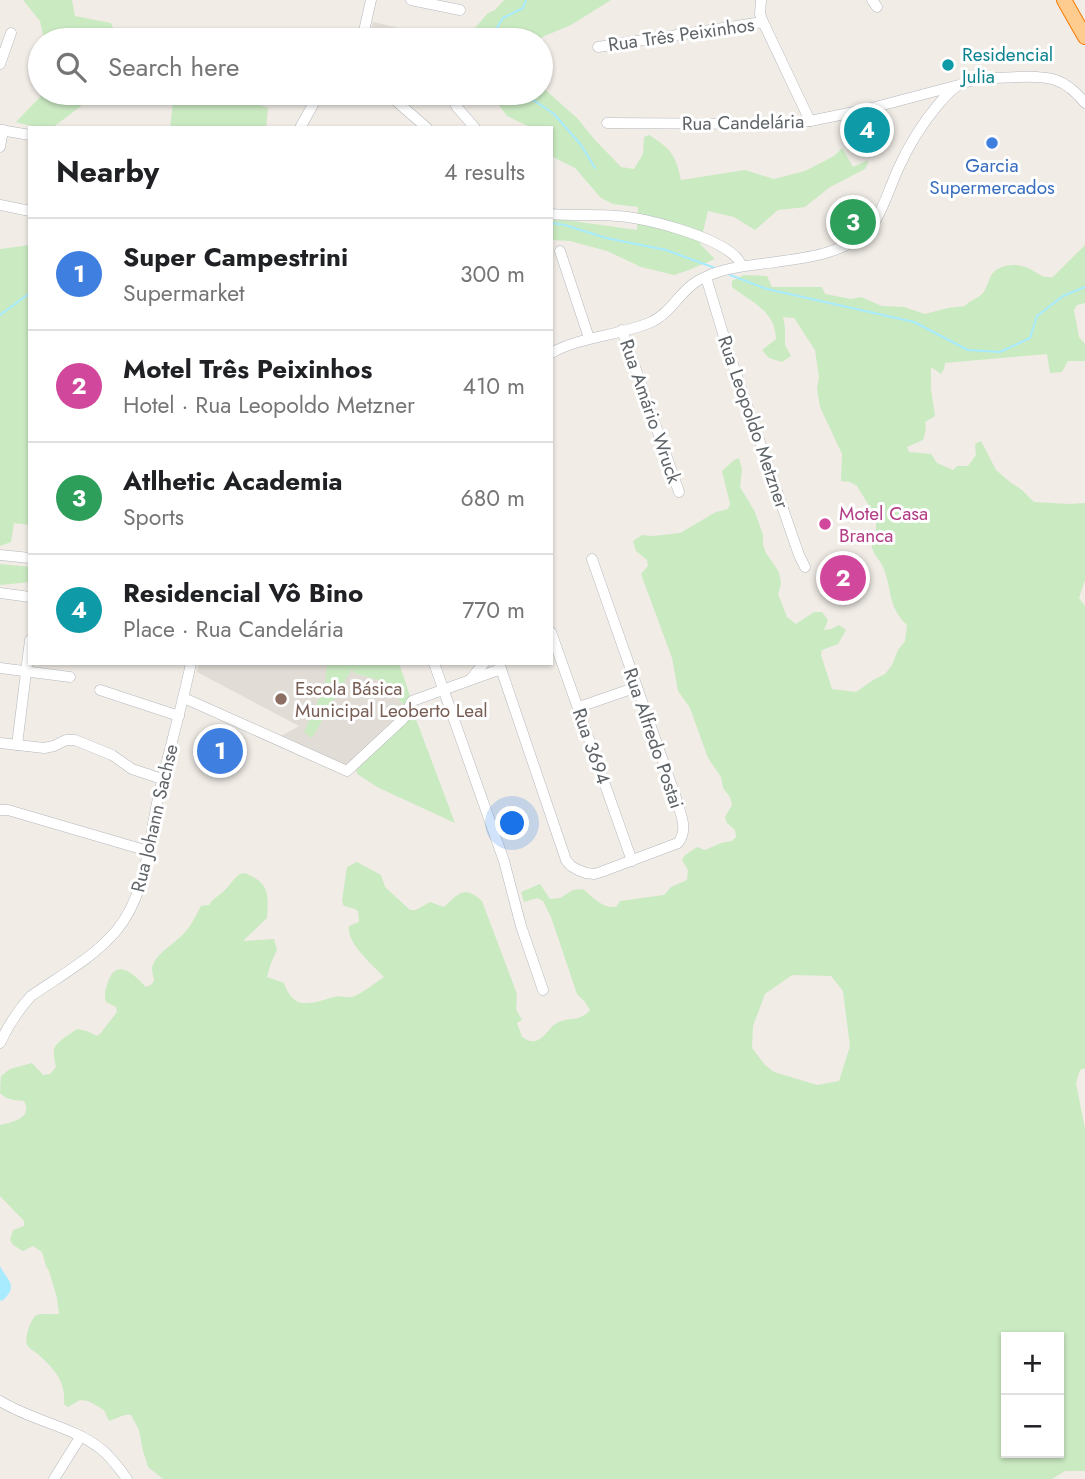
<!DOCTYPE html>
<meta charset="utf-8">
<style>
body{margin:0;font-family:Jost,sans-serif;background:#f6f6f6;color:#202124}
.controls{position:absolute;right:21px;bottom:21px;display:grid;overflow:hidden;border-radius:0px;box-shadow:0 2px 5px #0004}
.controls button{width:63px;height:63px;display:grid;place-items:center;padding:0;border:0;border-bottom:2px solid #e0e0e0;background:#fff;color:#202124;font:35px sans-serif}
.you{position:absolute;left:513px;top:824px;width:24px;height:24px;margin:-18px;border:5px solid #fff;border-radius:50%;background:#1a73e8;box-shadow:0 0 0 10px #1a73e833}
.badge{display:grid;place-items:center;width:46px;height:46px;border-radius:50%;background:#0b8043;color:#fff;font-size:23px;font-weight:700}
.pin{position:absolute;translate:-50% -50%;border:4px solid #fff;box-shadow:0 2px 7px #0006}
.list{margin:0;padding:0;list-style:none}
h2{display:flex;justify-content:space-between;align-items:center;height:91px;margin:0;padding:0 28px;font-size:30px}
h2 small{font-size:23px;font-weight:400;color:#757577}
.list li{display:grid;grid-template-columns:46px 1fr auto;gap:21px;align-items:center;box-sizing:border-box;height:112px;padding:0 28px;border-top:2px solid #e0e0e0}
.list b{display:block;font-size:26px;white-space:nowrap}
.list p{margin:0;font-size:23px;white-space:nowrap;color:#757577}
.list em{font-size:23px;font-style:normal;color:#757577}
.icon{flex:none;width:38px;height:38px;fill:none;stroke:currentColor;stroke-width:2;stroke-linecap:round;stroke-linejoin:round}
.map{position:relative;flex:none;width:1085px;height:1479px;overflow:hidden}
.search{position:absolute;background:#fff;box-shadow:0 2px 5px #0004;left:28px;top:28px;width:525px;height:77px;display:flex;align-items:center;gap:18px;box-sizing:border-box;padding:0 24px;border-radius:38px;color:#757577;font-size:26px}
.panel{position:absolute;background:#fff;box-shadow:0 2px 5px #0004;left:28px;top:126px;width:525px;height:539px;border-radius:0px}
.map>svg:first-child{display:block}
.education{fill:#e1dcd5}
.green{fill:#caeac2;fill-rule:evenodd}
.water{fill:#a8ebff}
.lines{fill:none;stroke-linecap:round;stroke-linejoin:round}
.stream{stroke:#a8ebff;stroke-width:2}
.minor-casing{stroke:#b4b8bc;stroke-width:11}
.highway-casing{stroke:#f77800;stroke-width:16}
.minor{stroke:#fff;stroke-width:10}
.highway{stroke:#ffcc8f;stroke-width:14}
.culture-dot{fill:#0f9aa8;stroke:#fff;stroke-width:2.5}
.shop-dot{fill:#3f7fe0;stroke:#fff;stroke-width:2.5}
.hotel-dot{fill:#d1479c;stroke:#fff;stroke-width:2.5}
.education-dot{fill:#8d6e63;stroke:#fff;stroke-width:2.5}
.labels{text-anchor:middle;stroke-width:6;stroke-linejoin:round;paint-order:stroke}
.street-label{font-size:19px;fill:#5e6468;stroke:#fff}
.culture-label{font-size:19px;fill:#0d838f;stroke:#fff;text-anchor:start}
.shop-label{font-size:19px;fill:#366cbe;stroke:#fff}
.hotel-label{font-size:19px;fill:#b23c85;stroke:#fff;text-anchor:start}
.education-label{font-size:19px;fill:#785e54;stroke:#fff;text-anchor:start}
</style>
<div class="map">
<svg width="1085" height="1479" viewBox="0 0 1085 1479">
<rect width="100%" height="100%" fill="#f1ece6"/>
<g class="education">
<path d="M373,22L403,29L400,40H369Z"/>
<path d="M199,663H351L354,673L385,682L405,707L400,718L364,751L346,765L281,736L299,726L197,672Z"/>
</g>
<g class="green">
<path d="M23,0H72L75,16L111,23L118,40H44L40,21Z"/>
<path d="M504,0H611L571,25L535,40H469L474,29L488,13L495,10Z"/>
<path d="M216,28L230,40H150L152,37L187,29Z"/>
<path d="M541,86L577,118L595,140L621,167L634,169L643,154L644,137L649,135C670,148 676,155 681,180L745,170L774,179L805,171L834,156L842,148L853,167L868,160V163L865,169L830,187L805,207L778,210L755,230L734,217L708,211L700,244L715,259L689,270L674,275L641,267L607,251L570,241L551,240V218L637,230L638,207L613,204L601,198L575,168L553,157L551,154V128H532L507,116L493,97L488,93H541Z"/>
<path d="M44,93H98L52,128H39L16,122Z"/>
<path d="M174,93H235L238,98L268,108L266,128H170Z"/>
<path d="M30,245V525L14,523L11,542L0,546V249Z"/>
<path d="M1085,245V303L1077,305L1074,310L1079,337L1085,344V361H1068L1062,372L1050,373L1047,354L945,363L944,369L941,374L931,367V389L935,416L925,422L926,430L923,440L907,447L909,452L931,454L937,463L953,470L957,466H968L976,455L975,444L981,441L996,470L1010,482L1022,490L1034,502L1069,504L1085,503V580L1079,598L1085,606V1068L1080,1070L1076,1083L1085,1129V1471H1065L1052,1479H163L148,1467L143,1451L139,1430L131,1415C122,1414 117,1419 109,1421L104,1410L88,1401L80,1400L68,1407L64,1404C66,1382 55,1370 40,1356C36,1352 29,1349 27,1345C24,1339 31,1317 37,1315C43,1313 53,1315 59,1314L57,1298L49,1271L46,1266L42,1252L33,1246L23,1251L13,1245L10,1240L13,1230L24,1226V1221L0,1196V1125C13,1122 33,1118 24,1101C15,1100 6,1100 0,1093L1,1076L10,1069L32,1063L43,1075L50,1074L56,1067C55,1062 53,1054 54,1049C56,1042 70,1034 77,1029L87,1031L97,1036L100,1034L117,1012L116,1007L106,1002C104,995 105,992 107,985C115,956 133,973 146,987L151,985L154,981C154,980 152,970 152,969C153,954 178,942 186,931C192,924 196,915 201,906L209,905C213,898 219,896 225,890C229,886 235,877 240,874C245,872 247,874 251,876C271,885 268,899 267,918L243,941L274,939L277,950L271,963L267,977L284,983C294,1012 311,1003 334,997C340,995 344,998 351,997C359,996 376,982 384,977C373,965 346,943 349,926L359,922L358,911C353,907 348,908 343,905L342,900L347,867L357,862L381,875L385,887L410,910H416L430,902L444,907C458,893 465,885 482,901L517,994L516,1009L522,1020L517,1023L522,1037C527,1040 532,1043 538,1040C547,1036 549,1026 559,1022C573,1016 578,1023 590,1010L585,1002L577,994L551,917L543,901L537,898L524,902L521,892L540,884L550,899L560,898L573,890L583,889C594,898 601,908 616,907L620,901L664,895L671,887L687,880L688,870L682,860L684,856L697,847L705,850L721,843L732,841L736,837L735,830L727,823L725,817L732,805L730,797L723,788L721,777L708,758L690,708L678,691L672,658L641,574L648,566L647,560L636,551L633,541L642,535L653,536L680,533L716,512L728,509L730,504L722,471L734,460L739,458L742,469L740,487L755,512L763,535V545L766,553L779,572L781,584L778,594L787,617L796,624L814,612H822L828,620L824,630L831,629L839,625L846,630L838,644L822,650L821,655L832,689L856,692L873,680L885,674L892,665L898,650L905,641L907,625C888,607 892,591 884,569C879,557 871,554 871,539L876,532V517L857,486L850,482L841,481L842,454L820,407L817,389L819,377L815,350L794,318L783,317L785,328V345L791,356L782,362L769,358L762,350L776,339C775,310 752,303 732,287V281L744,275L767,276L772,287H822L825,294L851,299L861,297L882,306L904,307L925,314L948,308L965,306C970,300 977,299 982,294C987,289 988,280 992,274C1000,264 1017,263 1028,268C1037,272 1042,279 1053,277ZM792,975L831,976L843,991L850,1046L839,1081L817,1085L774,1072L765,1065L752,1048L753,1026L765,994ZM1006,1337H1059V1453H1006Z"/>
<path d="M0,564L30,567V582L0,585Z"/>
<path d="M327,663H399L410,696L405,707L385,682L354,673L352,669L312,738L304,732L325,685Z"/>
<path d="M411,706L455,823L379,788L357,774L356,769Z"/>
</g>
<path class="water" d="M0,1266C8,1281 19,1286 2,1301L0,1300Z"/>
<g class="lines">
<g class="stream">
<path d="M489,40L503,18L523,8L526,0"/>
<path d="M523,93L554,114L581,145L595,168"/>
<path d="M551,223L565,225L606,238L666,250L715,268"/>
<path d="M730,275L767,289L914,322L968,350L1000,352L1030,338L1037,316L1063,296L1085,287"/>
<path d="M0,315L30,293"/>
</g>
<defs>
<g id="minor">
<path d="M411,0L460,10"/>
<path d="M761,0L760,14L763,22L810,121"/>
<path d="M872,0L877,7"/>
<path d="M362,40L371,0"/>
<path d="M598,47L763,22"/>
<path d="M0,64L11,33"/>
<path d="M387,93L427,128"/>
<path d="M456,106L475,128"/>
<path d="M607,123L781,124L810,121L864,110L955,86"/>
<path d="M300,128L316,99L321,93"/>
<path d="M0,130L30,135"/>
<path d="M0,147L3,130"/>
<path d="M0,205L30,211"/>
<path d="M551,214C573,216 595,214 617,216C647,218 715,236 736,257C739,260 740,263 742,266"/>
<path d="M560,251L589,338"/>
<path d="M706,277L728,350L799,555L805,567"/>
<path d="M622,330L679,492"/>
<path d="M551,353C582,336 617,336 649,323C669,315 677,296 693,284C699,279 706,277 712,274C762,256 837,269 874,223C884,207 890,187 898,169C908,147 921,125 937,106C944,98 951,88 961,84C978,77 1001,78 1019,77C1050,76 1065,78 1085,103"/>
<path d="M0,555L30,558"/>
<path d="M0,593L30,597"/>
<path d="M551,632L632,861"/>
<path d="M434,663L504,861L521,926L543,990"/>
<path d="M499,663L566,860L571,866L578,870L586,873L594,874L601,872L678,843C689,829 680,813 676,798L592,559"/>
<path d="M0,668L70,677"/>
<path d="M470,680L484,663"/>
<path d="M100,690L179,716"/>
<path d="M184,698L347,771L403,719L412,701L501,669"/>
<path d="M579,707L637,687"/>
<path d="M0,743L44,748L54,746L66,740H75L112,755L132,769L162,779"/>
<path d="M17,745L30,640"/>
<path d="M0,810H8L148,851"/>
<path d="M0,1043C8,1026 18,1010 31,996C60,976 93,958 116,931C148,893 148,840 159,794C169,750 182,707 191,663"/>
<path d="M0,1401C32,1421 72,1426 101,1449C112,1458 119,1468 127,1479"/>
<path d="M54,1479L81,1436"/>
</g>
<path id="highway" d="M1064,0L1085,37"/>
</defs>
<use href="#minor" class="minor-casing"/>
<use href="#highway" class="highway-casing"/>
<use href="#minor" class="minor"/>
<use href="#highway" class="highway"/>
</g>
<circle class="culture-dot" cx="948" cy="65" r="7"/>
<circle class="shop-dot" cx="992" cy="143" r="7"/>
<circle class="hotel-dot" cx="825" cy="524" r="7"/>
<circle class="education-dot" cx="281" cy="699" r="7"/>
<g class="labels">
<g class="street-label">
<text transform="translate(681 34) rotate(-8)" y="7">Rua Três Peixinhos</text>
<text transform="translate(743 122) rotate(-1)" y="7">Rua Candelária</text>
<text transform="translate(651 411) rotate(71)" y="7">Rua Amário Wruck</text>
<text transform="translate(754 422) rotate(71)" y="7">Rua Leopoldo Metzner</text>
<text transform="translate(654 738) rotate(71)" y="7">Rua Alfredo Postai</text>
<text transform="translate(592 746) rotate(71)" y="7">Rua 3694</text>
<text transform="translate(154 818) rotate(-77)" y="7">Rua Johann Sachse</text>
</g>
<g class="culture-label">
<text x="962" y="61">Residencial<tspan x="962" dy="22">Julia</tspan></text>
</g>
<g class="shop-label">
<text x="992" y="172">Garcia<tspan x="992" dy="22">Supermercados</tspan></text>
</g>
<g class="hotel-label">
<text x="839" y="520">Motel Casa<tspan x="839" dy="22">Branca</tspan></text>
</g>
<g class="education-label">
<text x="295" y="695">Escola Básica<tspan x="295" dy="22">Municipal Leoberto Leal</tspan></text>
</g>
</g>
</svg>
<div class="controls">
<button>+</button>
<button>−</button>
</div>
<div class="you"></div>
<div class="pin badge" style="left:220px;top:751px;background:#3f7fe0">1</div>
<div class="pin badge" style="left:843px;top:578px;background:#d1479c">2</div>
<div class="pin badge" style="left:853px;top:222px;background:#2e9e5b">3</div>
<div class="pin badge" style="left:867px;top:130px;background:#0f9aa8">4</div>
<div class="search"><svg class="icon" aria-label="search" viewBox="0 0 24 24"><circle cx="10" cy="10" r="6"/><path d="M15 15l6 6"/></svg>Search here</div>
<section class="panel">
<h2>Nearby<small>4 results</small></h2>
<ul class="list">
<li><span class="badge" style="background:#3f7fe0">1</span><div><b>Super Campestrini</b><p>Supermarket</p></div><em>300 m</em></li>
<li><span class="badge" style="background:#d1479c">2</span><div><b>Motel Três Peixinhos</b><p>Hotel · Rua Leopoldo Metzner</p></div><em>410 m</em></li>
<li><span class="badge" style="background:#2e9e5b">3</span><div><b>Atlhetic Academia</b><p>Sports</p></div><em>680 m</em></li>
<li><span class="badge" style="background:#0f9aa8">4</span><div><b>Residencial Vô Bino</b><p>Place · Rua Candelária</p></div><em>770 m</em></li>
</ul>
</section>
</div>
